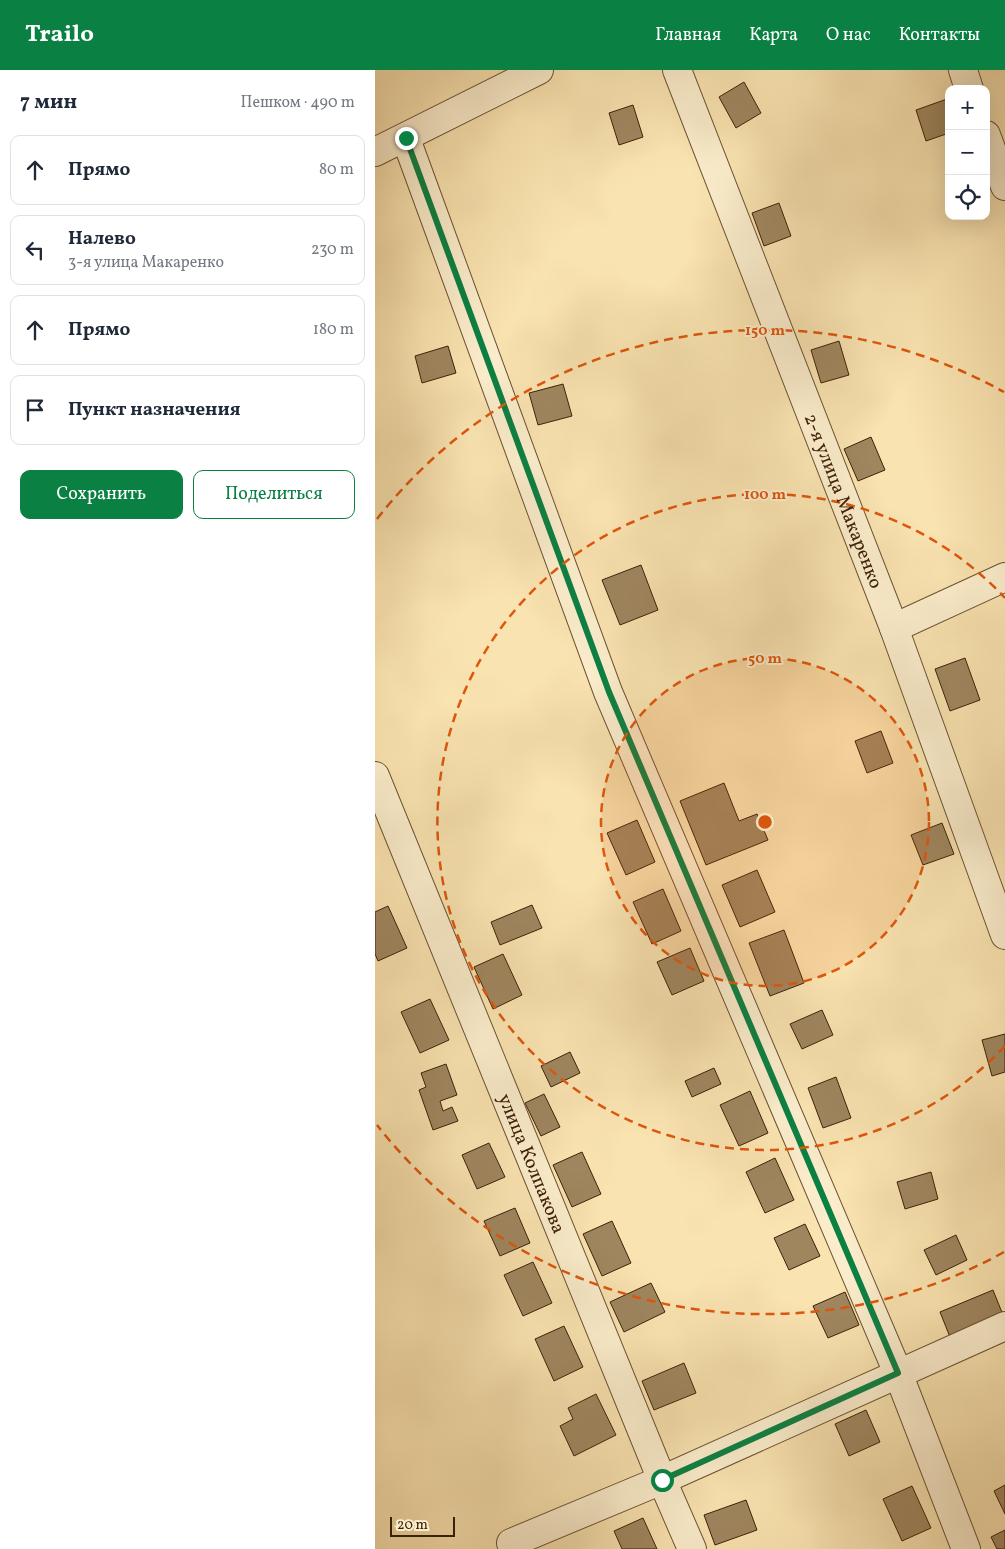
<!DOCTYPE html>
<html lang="ru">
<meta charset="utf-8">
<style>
body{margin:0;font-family:Vollkorn,serif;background:#f2f2f3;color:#1f2937}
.controls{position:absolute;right:15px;top:15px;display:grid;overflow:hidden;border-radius:10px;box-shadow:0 5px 20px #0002}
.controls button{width:45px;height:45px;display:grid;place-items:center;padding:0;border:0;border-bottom:1px solid #e0e1e3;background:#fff;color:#1f2937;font:25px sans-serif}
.scale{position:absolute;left:15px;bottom:12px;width:65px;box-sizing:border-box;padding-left:5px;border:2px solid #3d2107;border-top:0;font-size:14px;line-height:18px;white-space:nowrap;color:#3d2107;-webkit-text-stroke:4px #fbedcc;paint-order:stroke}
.stop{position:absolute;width:15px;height:15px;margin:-11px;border:4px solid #0b8043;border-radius:50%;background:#fff}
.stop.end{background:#0b8043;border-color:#fff;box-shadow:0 1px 5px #0008}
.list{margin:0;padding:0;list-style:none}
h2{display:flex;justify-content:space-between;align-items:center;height:65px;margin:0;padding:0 20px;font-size:21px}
h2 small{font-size:16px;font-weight:400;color:#747a83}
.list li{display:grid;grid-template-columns:32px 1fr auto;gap:15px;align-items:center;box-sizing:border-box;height:70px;margin:0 10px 10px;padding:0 10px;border:1px solid #e0e1e3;border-radius:10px}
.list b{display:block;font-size:19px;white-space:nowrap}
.list p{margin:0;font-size:16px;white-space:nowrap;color:#747a83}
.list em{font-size:16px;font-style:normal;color:#747a83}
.actions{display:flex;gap:10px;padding:15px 20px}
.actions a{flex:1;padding:11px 0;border:1px solid #0b8043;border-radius:10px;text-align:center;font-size:18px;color:#0b8043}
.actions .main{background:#0b8043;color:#fff}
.icon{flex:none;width:28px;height:28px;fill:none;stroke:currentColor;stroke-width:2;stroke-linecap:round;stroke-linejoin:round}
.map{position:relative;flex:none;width:630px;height:1479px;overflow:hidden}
header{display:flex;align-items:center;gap:30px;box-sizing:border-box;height:70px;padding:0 25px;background:#0b8043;color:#fff}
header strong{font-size:24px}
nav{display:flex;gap:28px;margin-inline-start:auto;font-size:18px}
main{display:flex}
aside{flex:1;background:#fff}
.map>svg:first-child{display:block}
.building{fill:#9f865f;stroke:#3d2107}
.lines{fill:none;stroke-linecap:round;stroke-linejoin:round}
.minor-casing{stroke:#6c5231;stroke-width:30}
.minor{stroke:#fbedcc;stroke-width:28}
.route{stroke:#0b8043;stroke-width:6}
.ring{fill:none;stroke:#df560c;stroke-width:2.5;stroke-dasharray:9 6}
.labels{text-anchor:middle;stroke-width:4;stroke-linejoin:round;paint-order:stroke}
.street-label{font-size:19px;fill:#3d2107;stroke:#fbedcc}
.centre{fill:#df560c;stroke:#fbedcc;stroke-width:2.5}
.ring-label{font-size:15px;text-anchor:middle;font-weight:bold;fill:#df560c;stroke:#fbedcc;stroke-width:4;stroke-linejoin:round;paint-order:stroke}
</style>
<header>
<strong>Trailo</strong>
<nav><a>Главная</a><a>Карта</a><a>О нас</a><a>Контакты</a></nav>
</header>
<main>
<aside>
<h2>7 мин<small>Пешком · 490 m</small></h2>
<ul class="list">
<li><svg class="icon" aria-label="ahead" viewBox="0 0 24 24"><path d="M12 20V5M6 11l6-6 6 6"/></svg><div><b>Прямо</b></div><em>80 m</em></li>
<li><svg class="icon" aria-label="left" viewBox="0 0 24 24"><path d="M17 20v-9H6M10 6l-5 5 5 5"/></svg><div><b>Налево</b><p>3-я улица Макаренко</p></div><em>230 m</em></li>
<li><svg class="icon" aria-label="ahead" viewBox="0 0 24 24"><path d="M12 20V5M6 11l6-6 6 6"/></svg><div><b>Прямо</b></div><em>180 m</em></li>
<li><svg class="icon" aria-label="arrive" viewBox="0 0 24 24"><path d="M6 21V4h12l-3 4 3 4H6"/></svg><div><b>Пункт назначения</b></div></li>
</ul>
<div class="actions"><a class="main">Сохранить</a><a>Поделиться</a></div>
</aside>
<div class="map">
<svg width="630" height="1479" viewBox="0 0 630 1479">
<rect width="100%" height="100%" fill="#f9e3b0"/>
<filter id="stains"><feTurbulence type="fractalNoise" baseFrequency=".004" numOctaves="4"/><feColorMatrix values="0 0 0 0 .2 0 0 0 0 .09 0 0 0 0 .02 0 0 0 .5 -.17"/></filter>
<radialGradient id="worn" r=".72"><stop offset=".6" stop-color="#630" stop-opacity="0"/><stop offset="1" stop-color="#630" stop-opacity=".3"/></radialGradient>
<g class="building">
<path d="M369,12L386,43L361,58L344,27Z"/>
<path d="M572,29L574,63L551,71L541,40Z"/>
<path d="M258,35L268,67L244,75L234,43Z"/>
<path d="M404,133L416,166L389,176L377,143Z"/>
<path d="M464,271L474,305L446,313L436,280Z"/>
<path d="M73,276L81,303L47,313L40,286Z"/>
<path d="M188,314L197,346L163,355L154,323Z"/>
<path d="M496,367L510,400L483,411L469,379Z"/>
<path d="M266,495L283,540L245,555L227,510Z"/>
<path d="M590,588L605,630L575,641L560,599Z"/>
<path d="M506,661L518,693L492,703L480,671Z"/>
<path d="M349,713L364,751L382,744L393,770L331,795L305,731Z"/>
<path d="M262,750L280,792L251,805L232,763Z"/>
<path d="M567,753L579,784L548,795L536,765Z"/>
<path d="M382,800L400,842L365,857L347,815Z"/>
<path d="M288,819L306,861L277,874L258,832Z"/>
<path d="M157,835L167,858L125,875L116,852Z"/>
<path d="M13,836L32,878L3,891L0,884V842Z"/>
<path d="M409,860L429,913L395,926L374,873Z"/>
<path d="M315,878L329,911L297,925L282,892Z"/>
<path d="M128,884L147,925L118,939L99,897Z"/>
<path d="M55,929L74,970L45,983L26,942Z"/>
<path d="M447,940L458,965L427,979L415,954Z"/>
<path d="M630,964V1002L617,1006L607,970Z"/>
<path d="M195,982L205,1003L176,1017L166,996Z"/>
<path d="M71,994L82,1025L65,1031L68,1041L77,1037L83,1051L58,1060L44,1020L51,1017L46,1003Z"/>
<path d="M339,998L346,1014L317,1027L310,1011Z"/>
<path d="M461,1007L476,1048L448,1058L433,1018Z"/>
<path d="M375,1021L393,1063L364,1076L345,1035Z"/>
<path d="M169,1024L185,1057L166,1066L150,1033Z"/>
<path d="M114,1073L130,1107L102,1119L87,1085Z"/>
<path d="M207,1082L226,1124L197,1137L178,1095Z"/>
<path d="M400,1088L419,1130L390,1143L371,1102Z"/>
<path d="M556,1102L563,1129L530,1139L522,1112Z"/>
<path d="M140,1138L155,1173L125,1186L109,1151Z"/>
<path d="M237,1151L256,1193L227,1206L208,1164Z"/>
<path d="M430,1154L445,1186L414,1200L399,1168Z"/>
<path d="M581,1165L592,1190L561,1205L549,1180Z"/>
<path d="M158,1192L177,1233L148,1246L129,1205Z"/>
<path d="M276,1213L290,1242L249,1262L235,1232Z"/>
<path d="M618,1220L628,1245L575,1267L565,1242Z"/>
<path d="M470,1222L484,1255L453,1268L438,1236Z"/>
<path d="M189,1256L208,1297L179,1311L160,1269Z"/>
<path d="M309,1293L321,1323L279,1340L267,1311Z"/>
<path d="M221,1324L241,1365L199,1386L185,1356L198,1349L193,1338Z"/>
<path d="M491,1340L505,1372L474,1386L460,1354Z"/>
<path d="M630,1415V1444L619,1421Z"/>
<path d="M537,1416L556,1458L527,1471L508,1429Z"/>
<path d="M371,1430L382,1460L340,1475L329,1445Z"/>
<path d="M268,1448L282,1479H247L239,1461Z"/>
<path d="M630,1460V1479H622L616,1467Z"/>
</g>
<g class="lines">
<defs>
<g id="minor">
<path id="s1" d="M302,0L519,558L630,865"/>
<path d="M588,0L594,19"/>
<path d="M611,65L630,116"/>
<path d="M31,69L233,622L523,1303L591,1479"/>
<path d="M0,82L164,0"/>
<path d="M519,558L630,507"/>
<path id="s2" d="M0,706L287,1410L317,1479"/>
<path d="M136,1473L287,1410L630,1256"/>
</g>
</defs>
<use href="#minor" class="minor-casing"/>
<use href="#minor" class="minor"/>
</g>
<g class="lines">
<path class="route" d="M31,68L234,622L523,1303L287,1410"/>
</g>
<circle cx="390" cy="752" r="164" fill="#df560c" fill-opacity=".12"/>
<g class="ring">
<circle cx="390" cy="752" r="164"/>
<path d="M630 976A328 328 0 1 1 630 528"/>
<path d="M629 1182A492 492 0 0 1 2 1055M2 449A492 492 0 0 1 629 322"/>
</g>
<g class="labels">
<g class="street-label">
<text dy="7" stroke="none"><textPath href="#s1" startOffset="462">2-я улица Макаренко</textPath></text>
<text dy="7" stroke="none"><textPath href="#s2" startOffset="418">улица Колпакова</textPath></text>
</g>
</g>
<circle cx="390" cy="752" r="8" class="centre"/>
<g class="ring-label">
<text x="390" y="265">150 m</text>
<text x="390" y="429">100 m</text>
<text x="390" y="593">50 m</text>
</g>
<rect width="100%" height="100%" filter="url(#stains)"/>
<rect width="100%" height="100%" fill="url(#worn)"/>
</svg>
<div class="controls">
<button>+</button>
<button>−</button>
<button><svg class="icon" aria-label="locate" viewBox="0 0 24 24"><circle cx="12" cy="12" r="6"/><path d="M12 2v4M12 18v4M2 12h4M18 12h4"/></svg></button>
</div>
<div class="scale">20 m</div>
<div class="stop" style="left:287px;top:1410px"></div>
<div class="stop end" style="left:31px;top:68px"></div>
</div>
</main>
